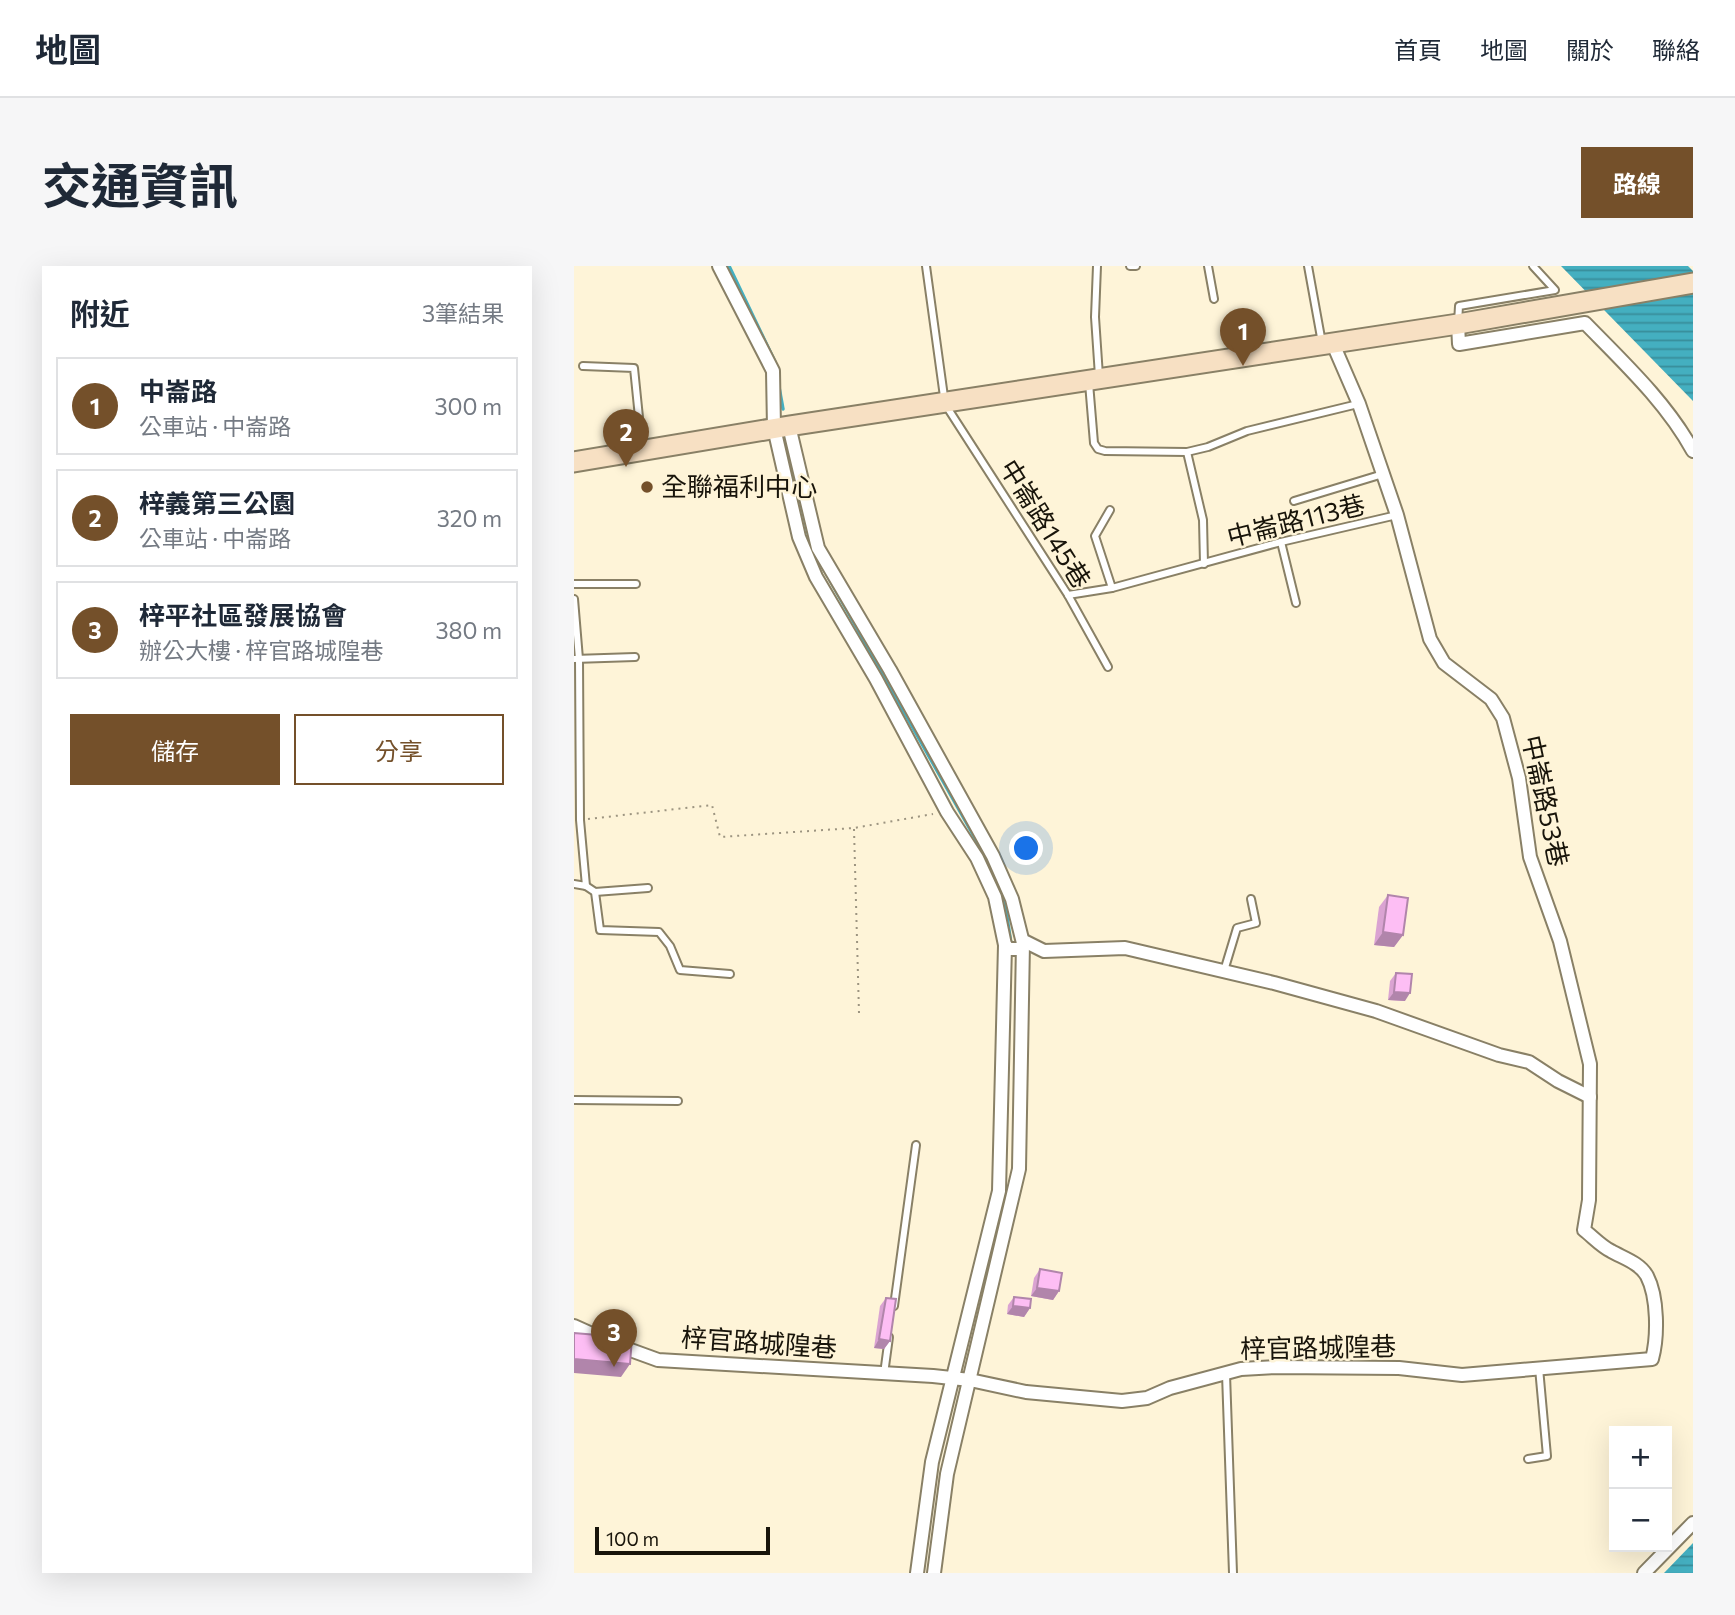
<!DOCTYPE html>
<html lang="zh-TW">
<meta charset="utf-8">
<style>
body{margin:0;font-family:Commissioner,"Noto Sans TC",sans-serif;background:#f6f6f7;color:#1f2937}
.controls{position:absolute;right:21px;bottom:21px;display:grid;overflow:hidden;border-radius:0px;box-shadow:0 7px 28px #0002}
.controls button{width:63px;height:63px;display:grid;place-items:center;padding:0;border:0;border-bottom:2px solid #e0e1e3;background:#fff;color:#1f2937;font:35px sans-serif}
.scale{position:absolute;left:21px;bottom:18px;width:175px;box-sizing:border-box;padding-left:7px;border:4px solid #18140a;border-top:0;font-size:19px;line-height:24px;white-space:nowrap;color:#18140a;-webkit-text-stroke:5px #fef4d8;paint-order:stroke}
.you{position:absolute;left:453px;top:583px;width:24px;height:24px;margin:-18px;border:5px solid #fff;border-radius:50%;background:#1a73e8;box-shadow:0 0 0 10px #1a73e833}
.badge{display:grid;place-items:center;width:46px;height:46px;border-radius:50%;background:#74502a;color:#fff;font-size:23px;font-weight:700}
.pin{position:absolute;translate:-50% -58px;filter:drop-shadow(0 2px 4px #0008)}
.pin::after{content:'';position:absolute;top:37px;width:24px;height:21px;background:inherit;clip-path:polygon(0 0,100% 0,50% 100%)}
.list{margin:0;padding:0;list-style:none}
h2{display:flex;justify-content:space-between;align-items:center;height:91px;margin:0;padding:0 28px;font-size:30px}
h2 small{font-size:23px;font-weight:400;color:#747a83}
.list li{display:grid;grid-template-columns:46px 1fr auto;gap:21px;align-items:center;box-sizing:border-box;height:98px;margin:0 14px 14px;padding:0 14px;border:2px solid #e0e1e3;border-radius:0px}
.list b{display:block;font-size:26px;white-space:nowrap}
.list p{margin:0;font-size:23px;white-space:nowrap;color:#747a83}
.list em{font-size:23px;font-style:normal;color:#747a83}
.actions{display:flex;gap:14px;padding:21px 28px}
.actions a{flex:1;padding:16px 0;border:2px solid #74502a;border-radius:0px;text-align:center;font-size:24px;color:#74502a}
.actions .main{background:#74502a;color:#fff}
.map{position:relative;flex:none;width:1119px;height:1307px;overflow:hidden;border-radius:0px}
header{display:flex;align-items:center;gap:42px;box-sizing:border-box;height:98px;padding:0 35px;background:#fff;border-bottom:2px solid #e0e1e3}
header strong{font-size:33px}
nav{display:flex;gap:38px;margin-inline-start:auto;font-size:24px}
.intro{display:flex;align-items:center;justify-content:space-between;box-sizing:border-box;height:168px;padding:0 42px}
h1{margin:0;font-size:49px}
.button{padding:18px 32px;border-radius:0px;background:#74502a;color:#fff;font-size:24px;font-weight:700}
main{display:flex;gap:42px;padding:0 42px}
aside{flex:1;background:#fff;border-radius:0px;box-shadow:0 7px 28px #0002}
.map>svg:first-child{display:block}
.water{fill:url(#water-rules)}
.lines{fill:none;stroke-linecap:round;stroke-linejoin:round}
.stream{stroke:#44afc0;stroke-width:3.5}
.lane-casing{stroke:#898066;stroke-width:10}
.street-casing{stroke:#898066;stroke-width:16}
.secondary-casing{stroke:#898066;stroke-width:23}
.path{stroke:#9c9480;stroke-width:2;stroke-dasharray:2 5;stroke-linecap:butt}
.lane{stroke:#fff;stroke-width:6}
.street{stroke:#fff;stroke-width:12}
.secondary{stroke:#f7e0c3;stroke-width:19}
.wall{fill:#daa3d2}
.shaded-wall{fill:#b185ab}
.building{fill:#fdbef4;stroke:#b185ab;stroke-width:2}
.poi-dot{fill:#74502a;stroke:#fef4d8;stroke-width:2.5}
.labels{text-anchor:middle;stroke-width:5;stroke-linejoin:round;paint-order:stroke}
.poi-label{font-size:26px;fill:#18140a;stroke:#fef4d8;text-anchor:start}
.street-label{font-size:26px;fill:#18140a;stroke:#fef4d8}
</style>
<header>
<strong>地圖</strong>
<nav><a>首頁</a><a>地圖</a><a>關於</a><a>聯絡</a></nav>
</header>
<div class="intro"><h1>交通資訊</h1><a class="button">路線</a></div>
<main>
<aside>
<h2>附近<small>3筆結果</small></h2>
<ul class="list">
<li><span class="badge">1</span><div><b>中崙路</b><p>公車站 · 中崙路</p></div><em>300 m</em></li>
<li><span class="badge">2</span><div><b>梓義第三公園</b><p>公車站 · 中崙路</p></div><em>320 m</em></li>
<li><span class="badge">3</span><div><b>梓平社區發展協會</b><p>辦公大樓 · 梓官路城隍巷</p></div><em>380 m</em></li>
</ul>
<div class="actions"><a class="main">儲存</a><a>分享</a></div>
</aside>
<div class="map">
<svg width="1119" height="1307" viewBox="0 0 1119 1307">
<defs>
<pattern id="water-rules" width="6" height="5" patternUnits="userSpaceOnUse" patternTransform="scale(1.75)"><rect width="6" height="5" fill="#44afc0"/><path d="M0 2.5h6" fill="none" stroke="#388d9a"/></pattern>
</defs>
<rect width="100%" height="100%" fill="#fef4d8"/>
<g class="water">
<path d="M987,0H1114L1119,5V135Z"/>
<path d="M1119,1277V1307H1090Z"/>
</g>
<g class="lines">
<g class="stream">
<path d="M155,0L201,96"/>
<path d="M205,121L209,143"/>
<path d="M218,199L234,267"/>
<path d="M239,284L410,588L430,631L437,678"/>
</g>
<defs>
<g id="lane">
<path d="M352,0L371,138L494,329L534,401"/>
<path d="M523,0L521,51L525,110"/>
<path d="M556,0H562"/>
<path d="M634,0L640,33"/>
<path d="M734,0L748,77"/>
<path d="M884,57L885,40L981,24L959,0"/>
<path d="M9,100L60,102L68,181"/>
<path d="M515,117L520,177L524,183L531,185L613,186L634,181L673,165L784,138"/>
<path d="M613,186L629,254L630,298"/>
<path d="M720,235L809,208"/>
<path d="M536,244L521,270L538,322"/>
<path d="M707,276L722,337"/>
<path d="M0,318H62"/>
<path d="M494,329L538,322L707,276L823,249"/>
<path d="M0,333L5,393L6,554L12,620L0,618"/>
<path d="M0,393L61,391"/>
<path d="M12,620L21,626L26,664L85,666L96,680L106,704L156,708"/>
<path d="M21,626L74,622"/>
<path d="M650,705L663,662L682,657L677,633"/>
<path d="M0,834L104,835"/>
<path d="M320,1040L342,879"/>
<path d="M310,1108L315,1071"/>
<path d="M652,1108L659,1307"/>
<path d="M954,1193L973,1190L965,1102"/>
</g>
<g id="street">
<path d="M145,0L199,105L200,162L225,271L242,311L302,413L373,546L403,592L421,631L431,679L425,925L358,1196L343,1307"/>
<path d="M884,58L885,78L1011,57C1050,97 1092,136 1119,185"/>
<path d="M215,160L244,282L316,404L419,590L438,633L449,677L445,903L373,1208L360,1307"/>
<path d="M431,679L435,683H445L452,676L470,685L551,682L700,717L802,745L925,789L955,796L984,815L1016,831"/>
<path d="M0,1060L40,1078L84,1094L359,1110L396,1114L452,1126L548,1135L573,1132L596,1122L667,1103L702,1101L825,1102L888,1109L1078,1093C1084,1071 1084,1031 1073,1010C1066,997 1049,992 1037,985C1027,980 1019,971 1010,964L1015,934L1016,798L986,675L956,591L945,512L929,452L917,433L870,397L856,373L823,249L785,138L759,78"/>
<path d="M1070,1307L1119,1257"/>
</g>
<path id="secondary" d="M0,196L215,160L884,58L1119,17"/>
</defs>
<use href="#lane" class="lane-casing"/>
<use href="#street" class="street-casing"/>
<use href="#secondary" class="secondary-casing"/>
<g class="path">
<path d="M14,553L138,539L146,571L280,562L359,548"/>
<path d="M280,563L285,747"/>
</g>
<use href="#lane" class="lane"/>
<use href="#street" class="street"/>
<use href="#secondary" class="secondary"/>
</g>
<g class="wall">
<path d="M814,629L829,669L820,681L800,679L805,641Z"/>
<path d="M822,707L831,735L814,734L816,715Z"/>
<path d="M466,1003L485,1025L479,1034L457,1030L460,1012Z"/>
<path d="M440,1031L456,1042L450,1051L433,1048L434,1039Z"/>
<path d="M312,1032L316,1075L310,1083L300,1082L306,1040Z"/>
</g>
<g class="shaded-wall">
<path d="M809,666L829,669L820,681L800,679Z"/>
<path d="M820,726L836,727L831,735L814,734Z"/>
<path d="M463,1022L485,1025L479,1034L457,1030Z"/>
<path d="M439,1040L456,1042L450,1051L433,1048Z"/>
<path d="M305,1073L316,1075L310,1083L300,1082Z"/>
<path d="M0,1093L56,1098L47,1111L0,1107Z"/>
</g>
<g class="building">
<path d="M814,629L834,632L829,669L809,666Z"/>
<path d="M822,707L838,708L836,727L820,726Z"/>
<path d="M466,1003L488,1007L485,1025L463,1022Z"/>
<path d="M440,1031L457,1033L456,1042L439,1040Z"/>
<path d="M312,1032L322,1033L316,1075L305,1073Z"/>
<path d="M0,1067L58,1072L56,1098L0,1093Z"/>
</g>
<circle class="poi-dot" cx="73" cy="221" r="7"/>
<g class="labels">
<g class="poi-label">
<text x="87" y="230">全聯福利中心</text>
</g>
<g class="street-label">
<text transform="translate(722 255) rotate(-14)" y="9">中崙路113巷</text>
<text transform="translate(471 258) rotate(58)" y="9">中崙路145巷</text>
<text transform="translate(971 535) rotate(78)" y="9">中崙路53巷</text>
<text transform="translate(185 1077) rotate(4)" y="9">梓官路城隍巷</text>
<text transform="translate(744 1082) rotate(-1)" y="9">梓官路城隍巷</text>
</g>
</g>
</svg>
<div class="controls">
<button>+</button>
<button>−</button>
</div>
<div class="scale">100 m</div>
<div class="you"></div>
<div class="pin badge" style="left:669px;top:100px">1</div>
<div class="pin badge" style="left:52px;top:201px">2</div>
<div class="pin badge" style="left:40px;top:1101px">3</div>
</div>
</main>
